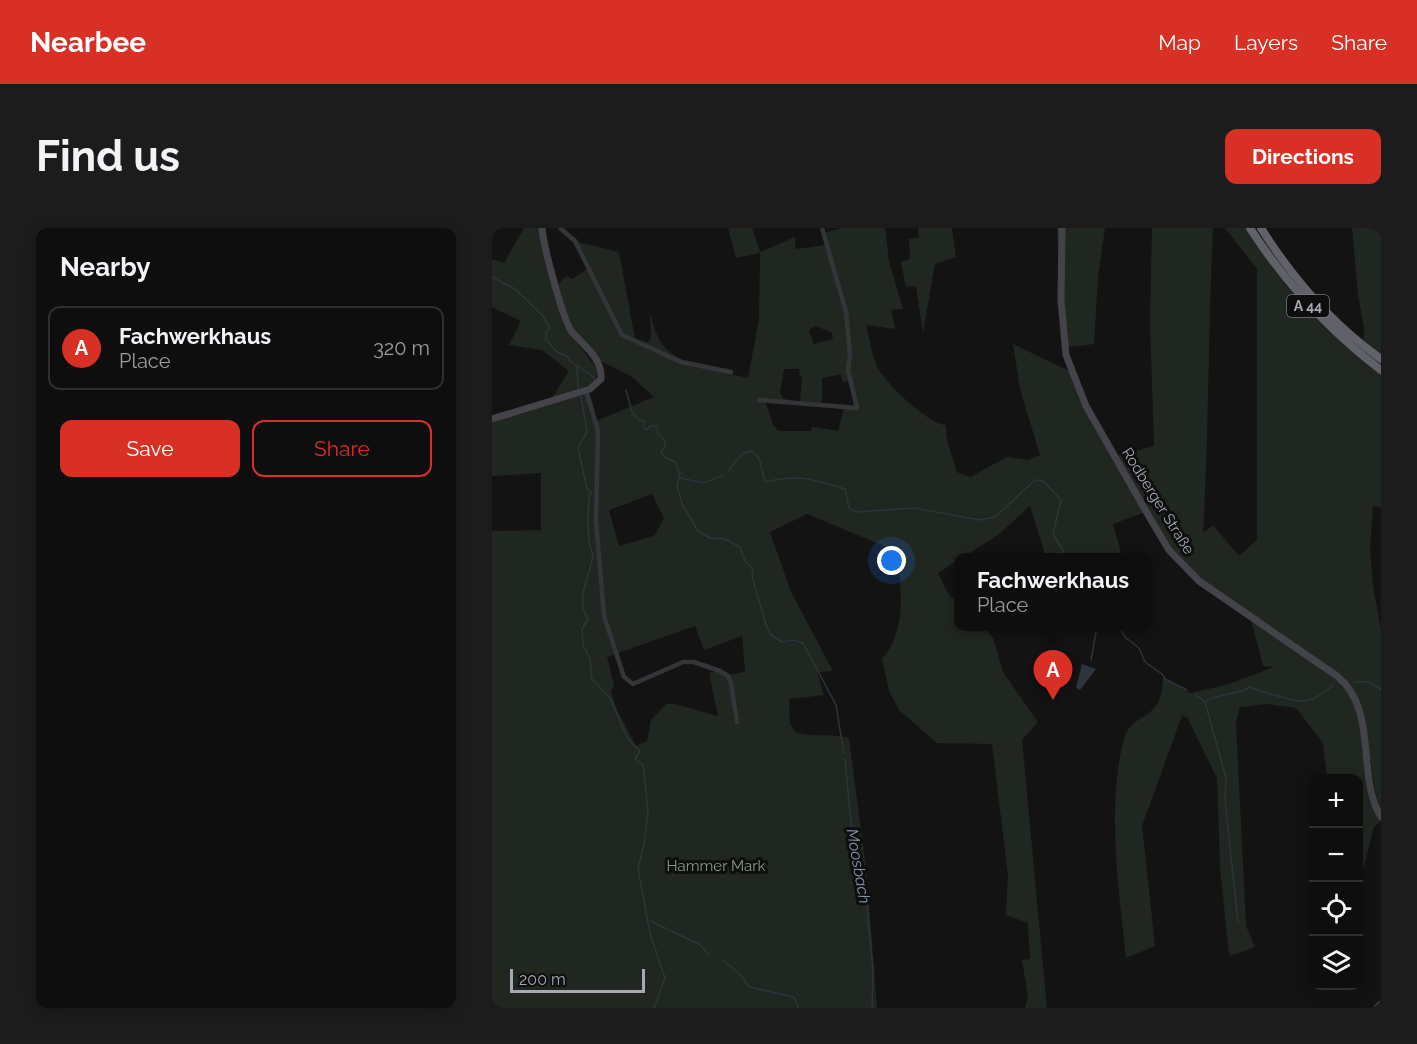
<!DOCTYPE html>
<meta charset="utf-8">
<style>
body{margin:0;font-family:Raleway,sans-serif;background:#1c1c1d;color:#f1f3f6}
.controls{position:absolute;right:18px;bottom:18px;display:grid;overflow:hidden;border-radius:12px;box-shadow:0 3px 15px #0003}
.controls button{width:54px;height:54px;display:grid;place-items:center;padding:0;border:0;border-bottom:2px solid #2e2e2f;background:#0e0e0f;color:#f1f3f6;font:30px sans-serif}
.scale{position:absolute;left:18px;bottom:15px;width:135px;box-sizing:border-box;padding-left:6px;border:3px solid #a6a8b3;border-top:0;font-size:16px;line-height:21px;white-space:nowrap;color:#a6a8b3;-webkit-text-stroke:4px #0e0e0f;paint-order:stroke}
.you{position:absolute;left:400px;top:333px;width:21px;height:21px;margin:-15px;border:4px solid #fff;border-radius:50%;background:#1a73e8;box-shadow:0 0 0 9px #1a73e833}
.badge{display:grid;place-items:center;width:39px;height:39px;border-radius:50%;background:#d93025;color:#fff;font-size:20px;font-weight:700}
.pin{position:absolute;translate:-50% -50px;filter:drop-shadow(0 2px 3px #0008)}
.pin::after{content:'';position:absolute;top:32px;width:21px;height:18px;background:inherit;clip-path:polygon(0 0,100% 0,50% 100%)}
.popup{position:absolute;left:462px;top:325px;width:198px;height:78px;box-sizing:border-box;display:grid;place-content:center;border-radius:12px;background:#0e0e0f;filter:drop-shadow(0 2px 4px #0005);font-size:20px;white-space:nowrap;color:#9b9c9e}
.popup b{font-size:22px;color:#f1f3f6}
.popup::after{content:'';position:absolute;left:50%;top:100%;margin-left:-12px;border:12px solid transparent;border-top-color:#0e0e0f}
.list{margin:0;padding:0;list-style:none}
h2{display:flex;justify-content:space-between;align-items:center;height:78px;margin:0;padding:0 24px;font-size:26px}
h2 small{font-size:20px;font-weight:400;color:#9b9c9e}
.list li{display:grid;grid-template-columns:39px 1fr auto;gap:18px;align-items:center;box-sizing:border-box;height:84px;margin:0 12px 12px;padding:0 12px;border:2px solid #2e2e2f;border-radius:12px}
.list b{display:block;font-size:22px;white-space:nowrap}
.list p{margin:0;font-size:20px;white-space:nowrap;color:#9b9c9e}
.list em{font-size:20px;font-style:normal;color:#9b9c9e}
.actions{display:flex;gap:12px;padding:18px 24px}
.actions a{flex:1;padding:14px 0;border:2px solid #d93025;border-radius:12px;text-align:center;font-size:21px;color:#d93025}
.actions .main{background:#d93025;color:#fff}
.icon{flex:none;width:33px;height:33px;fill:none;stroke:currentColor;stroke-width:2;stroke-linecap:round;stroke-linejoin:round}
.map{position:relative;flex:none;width:889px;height:780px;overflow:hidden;border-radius:12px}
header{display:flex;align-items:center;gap:36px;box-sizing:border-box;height:84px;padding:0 30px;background:#d93025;color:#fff}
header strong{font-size:28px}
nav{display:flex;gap:33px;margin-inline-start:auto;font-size:21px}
.intro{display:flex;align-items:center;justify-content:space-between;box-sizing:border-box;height:144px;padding:0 36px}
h1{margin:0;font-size:42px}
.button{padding:15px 27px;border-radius:12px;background:#d93025;color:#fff;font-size:21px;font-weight:700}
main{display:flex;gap:36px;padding:0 36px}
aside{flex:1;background:#0e0e0f;border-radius:12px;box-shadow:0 3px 15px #0003}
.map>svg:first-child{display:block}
.green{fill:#202721;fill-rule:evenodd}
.water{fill:#2e343c}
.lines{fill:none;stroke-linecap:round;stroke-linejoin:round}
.stream{stroke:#2e343c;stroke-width:1.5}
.street{stroke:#343539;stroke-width:4.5}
.secondary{stroke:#434349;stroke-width:7}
.highway{stroke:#616269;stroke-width:8}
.labels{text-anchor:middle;stroke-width:6;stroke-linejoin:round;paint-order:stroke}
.shield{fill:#0e0e0f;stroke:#787a82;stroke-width:1.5}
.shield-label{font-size:14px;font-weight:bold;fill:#a6a8b3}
.street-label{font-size:15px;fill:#a6a8b3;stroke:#0e0e0f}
.park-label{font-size:15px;fill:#7f9d84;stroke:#0e0e0f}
.water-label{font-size:16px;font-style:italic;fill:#8092ab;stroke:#0e0e0f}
</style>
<header>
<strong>Nearbee</strong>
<nav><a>Map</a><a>Layers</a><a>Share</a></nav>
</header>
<div class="intro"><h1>Find us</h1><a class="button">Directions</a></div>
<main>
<aside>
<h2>Nearby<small></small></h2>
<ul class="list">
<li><span class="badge">A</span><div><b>Fachwerkhaus</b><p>Place</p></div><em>320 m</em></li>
</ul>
<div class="actions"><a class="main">Save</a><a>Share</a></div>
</aside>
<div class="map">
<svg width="889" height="780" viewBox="0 0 889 780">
<rect width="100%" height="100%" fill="#131314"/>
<g class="green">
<path d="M32,0H48V10L72,98L106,142L102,155L59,172L77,143L50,122L17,117L29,93L0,79V31L12,35Z"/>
<path d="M236,0H260L268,24L303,9V21L334,17L331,5L350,0H393L397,33L411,81L399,82L403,101L374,97C378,111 380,130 387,142C397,158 436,196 454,197C453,214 461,228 465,244L478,249L515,229L536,232L548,227L528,161L521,116L577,143L653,284L621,296L630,329H554L538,278L507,306L446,345L457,367L466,373V398L493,399L501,410L511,444L546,494L530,512L555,780H533L536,769L530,732L538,731L536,695L514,687L516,647L500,516L445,515L407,482L397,463L390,431C415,403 410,357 404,323L315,286L278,304L299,364L341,443L325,444L332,467L297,471L298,496L305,505C323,509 339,505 357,510L375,649L385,780H0V303L49,302V245L0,248V193L33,185L93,164L104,193L162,169L139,148L108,133L77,97L66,56L75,48L80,51L99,39L86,14L127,24L143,111L155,114L159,111L158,85C162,100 166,116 179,125C185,130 190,130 196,136L256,150L267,91L268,25L244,30ZM323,98L339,104L341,111L322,116L317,102ZM292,141H307L308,148H310L308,174L292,171L288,165ZM349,146L351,154L356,153L364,179L330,176V150ZM273,173L352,181L346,203L320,199L319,203H286L281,197ZM160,266L172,290L162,308L127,318L117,282ZM203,398L212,422L250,408L253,444L235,447L224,443L217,445L226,488L183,476H174L159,492L155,513L144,518L125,482L119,463L122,457L115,429Z"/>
<path d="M426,0H460L464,29L443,36L431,105L424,58L414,59L409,34L418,31L417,11L427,9Z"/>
<path d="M565,0H613L606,50L602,116L570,120Z"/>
<path d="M660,0H721C716,102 717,203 711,305L721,297L747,328L765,312V41L733,0H755C785,51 824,96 871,132L872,101L866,67L860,0H889V279L881,278L878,319L881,358L889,401V586C875,544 882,491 855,454L707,352L675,318L623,228L662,218L658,93Z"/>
<path d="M759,392C784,411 840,441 856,463C881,497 867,558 888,593L882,599L867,657L866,550H835L831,515L804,480L774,476L748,479L744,494L754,698L763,719L737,728L728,639L725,550L695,489L690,488L650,598L663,718L634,730C627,661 614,578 632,511C641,481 670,497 671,449L698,465L734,457L782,439L771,438Z"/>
</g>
<path class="water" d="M590,436L604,441L588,462L584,460Z"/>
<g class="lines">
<g class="stream">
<path d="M0,49L23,61L50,87L58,100L54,104V111L65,124L76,129L77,132L103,150"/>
<path d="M85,138L86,160"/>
<path d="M134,162L140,184L147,192L153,193L152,200L155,202L158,198H165L166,206L172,211L173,219L169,223L172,229L183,234L188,245L185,258L190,276L206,303L218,310L233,311L248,319L253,333L261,341L260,348L274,397L279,407L290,414L302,412L311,415L344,477L352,526"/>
<path d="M89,169L95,204L86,220L95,261L99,264C95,274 95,318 101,326C98,351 82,370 96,391L90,401L91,417L98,431L100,451L118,470L136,511L148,523L143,531L151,537L156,582L152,616L146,641L158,705L173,750L162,780"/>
<path d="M236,243L250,226L259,223L267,230L273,254C308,246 319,251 353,261L357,280L365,284L422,280L488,292L503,289L543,252L551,253L569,272L561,306L571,322L572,330"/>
<path d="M188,250L212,255L232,247"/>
<path d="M627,398L633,409L647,420L653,434L670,446L673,451L695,462"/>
<path d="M599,432L605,398"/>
<path d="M862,454H876L889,461"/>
<path d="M704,467L713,474L734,550L733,572L746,694"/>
<path d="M714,473C726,465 744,468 758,459C764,462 805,474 810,473C820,473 833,464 840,458"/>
<path d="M353,531L362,628L374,669L381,742L380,780"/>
<path d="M158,693L207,716L216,726"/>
<path d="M232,733L248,746L257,759L302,769L306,780"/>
</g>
<g class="street">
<path d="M68,0L83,13L130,107L189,134L239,144"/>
<path d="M94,162L106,203L104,293L112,388L132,449L141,456L191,434H202L228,443L236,448L239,455L245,494"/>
<path d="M267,172L365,180L356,142L358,126L354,84L330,0"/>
</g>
<g class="secondary">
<path d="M570,0L569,72L574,127L594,178L659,292L677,322L707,353L845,448C887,482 864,549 889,589"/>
<path d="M0,191L98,161L109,151C111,131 92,118 80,104C71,93 51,16 50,0"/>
<path d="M885,780L889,776"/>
</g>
<g class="highway">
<path d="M758,0C794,56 836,102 889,142"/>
<path d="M769,0C801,51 840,96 889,131"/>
</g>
</g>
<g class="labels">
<rect class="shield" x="795" y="67" width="42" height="22" rx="4.5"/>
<g class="shield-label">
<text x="816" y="83">A 44</text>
</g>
<g class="street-label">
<text transform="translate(666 273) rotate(58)" y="5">Rodberger Straße</text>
</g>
<g class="park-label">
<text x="224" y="643">Hammer Mark</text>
</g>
<g class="water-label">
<text transform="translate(367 638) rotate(80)" y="6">Moosbach</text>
</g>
</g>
</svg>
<div class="controls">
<button>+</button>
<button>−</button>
<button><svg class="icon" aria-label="locate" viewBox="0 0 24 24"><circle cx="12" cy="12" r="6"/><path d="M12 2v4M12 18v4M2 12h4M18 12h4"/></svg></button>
<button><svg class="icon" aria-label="layers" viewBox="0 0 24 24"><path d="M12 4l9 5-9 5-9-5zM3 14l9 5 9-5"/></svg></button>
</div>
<div class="scale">200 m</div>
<div class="you"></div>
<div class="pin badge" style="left:561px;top:472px">A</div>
<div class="popup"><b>Fachwerkhaus</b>Place</div>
</div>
</main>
